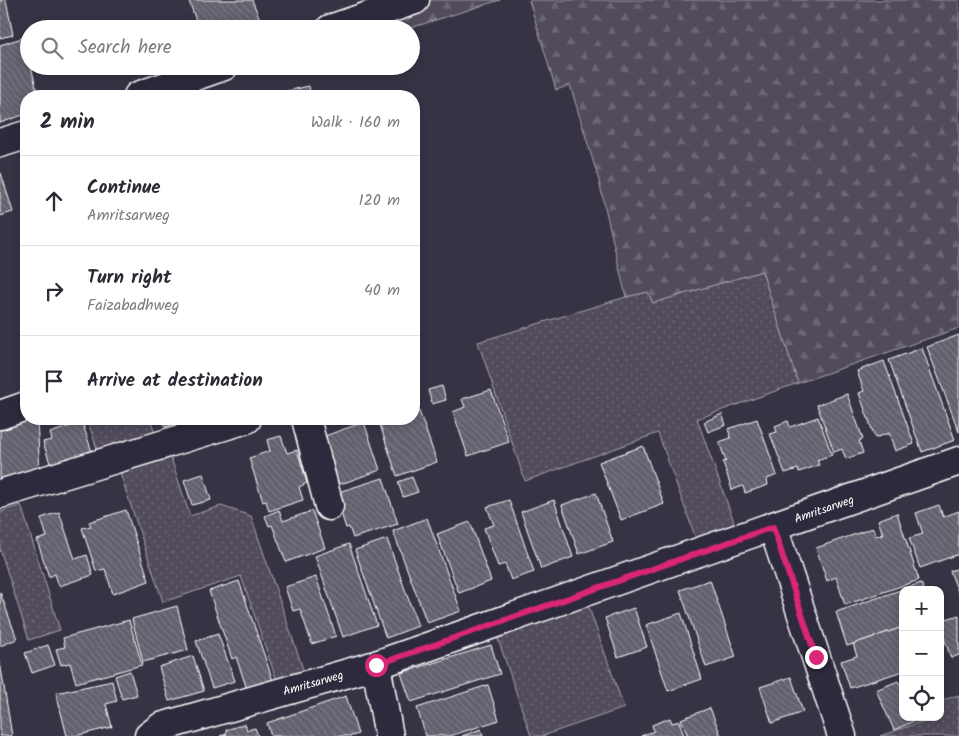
<!DOCTYPE html>
<meta charset="utf-8">
<style>
body{margin:0;font-family:Kalam,sans-serif;background:#f7f7f7;color:#2b2b33}
.controls{position:absolute;right:15px;bottom:15px;display:grid;overflow:hidden;border-radius:10px;box-shadow:0 2px 12px #0003}
.controls button{width:45px;height:45px;display:grid;place-items:center;padding:0;border:0;border-bottom:1px solid #e1e1e2;background:#fff;color:#2b2b33;font:25px sans-serif}
.stop{position:absolute;width:15px;height:15px;margin:-11px;border:4px solid #db2777;border-radius:50%;background:#fff}
.stop.end{background:#db2777;border-color:#fff;box-shadow:0 1px 5px #0008}
.list{margin:0;padding:0;list-style:none}
h2{display:flex;justify-content:space-between;align-items:center;height:65px;margin:0;padding:0 20px;font-size:21px}
h2 small{font-size:16px;font-weight:400;color:#7c7c81}
.list li{display:grid;grid-template-columns:32px 1fr auto;gap:15px;align-items:center;box-sizing:border-box;height:90px;padding:0 20px;border-top:1px solid #e1e1e2}
.list b{display:block;font-size:19px;white-space:nowrap}
.list p{margin:0;font-size:16px;white-space:nowrap;color:#7c7c81}
.list em{font-size:16px;font-style:normal;color:#7c7c81}
.icon{flex:none;width:28px;height:28px;fill:none;stroke:currentColor;stroke-width:2;stroke-linecap:round;stroke-linejoin:round}
.map{position:relative;flex:none;width:959px;height:736px;overflow:hidden}
.search{position:absolute;background:#fff;box-shadow:0 2px 12px #0003;left:20px;top:20px;width:400px;height:55px;display:flex;align-items:center;gap:12px;box-sizing:border-box;padding:0 18px;border-radius:28px;color:#7c7c81;font-size:19px}
.panel{position:absolute;background:#fff;box-shadow:0 2px 12px #0003;left:20px;top:90px;width:400px;height:335px;border-radius:20px}
.map>svg:first-child{display:block}
.green{fill:url(#green-dots);stroke:#a8a6ae}
.forest{fill:url(#forest-firs);stroke:#a8a6ae}
.building{fill:url(#building-back-hatch);stroke:#fff}
.lines{fill:none;stroke-linecap:round;stroke-linejoin:round}
.minor-casing{stroke:#fff;stroke-width:31}
.minor{stroke:#2f2a3d;stroke-width:28}
.route{stroke:#db2777;stroke-width:6}
.labels{text-anchor:middle;stroke-width:4;stroke-linejoin:round;paint-order:stroke}
.street-label{font-size:12px;fill:#fff;stroke:#2f2a3d}
</style>
<div class="map">
<svg width="959" height="736" viewBox="0 0 959 736">
<defs>
<pattern id="green-dots" width="8" height="8" patternUnits="userSpaceOnUse" patternTransform="scale(1.25)"><rect width="8" height="8" fill="#514c5c"/><path d="M2 2h.1M6 6h.1" fill="none" stroke="#6b6774" stroke-width="1.8" stroke-linecap="round"/></pattern>
<pattern id="forest-firs" width="22" height="20" patternUnits="userSpaceOnUse" patternTransform="scale(1.25)"><rect width="22" height="20" fill="#514c5c"/><path d="M5 1l3.5 6h-7zM16 11l3.5 6h-7z" fill="#6b6774"/></pattern>
<pattern id="building-back-hatch" width="6" height="6" patternUnits="userSpaceOnUse" patternTransform="scale(1.25)"><rect width="6" height="6" fill="#635f6d"/><path d="M-1 5l2 2M0 0l6 6M5-1l2 2" fill="none" stroke="#7a7783"/></pattern>
</defs>
<rect width="100%" height="100%" fill="#373345"/>
<filter id="ink" filterUnits="userSpaceOnUse"><feTurbulence type="fractalNoise" baseFrequency=".02" numOctaves="2"/><feDisplacementMap in="SourceGraphic" scale="10" xChannelSelector="R" yChannelSelector="G"/><feConvolveMatrix kernelMatrix="1 2 1 2 8 2 1 2 1" color-interpolation-filters="sRGB"/></filter>
<g filter="url(#ink)">
<g class="green">
<path d="M762,271L798,383L697,419L739,536L700,550L658,433L525,481L478,342L626,297L648,292L653,303Z"/>
<path d="M87,419H150L160,447L103,466Z"/>
<path d="M171,458L190,516L221,506L251,516L306,678L279,687L241,576L163,602L120,473Z"/>
<path d="M21,505L60,630L29,640L0,549V512Z"/>
<path d="M587,602L624,708L542,736H531L496,633Z"/>
<path d="M959,695V736H880L935,717H940V701Z"/>
</g>
<g class="forest">
<path d="M388,0H500L407,29H349Z"/>
<path d="M529,0H959V328L798,383L762,271L653,303L648,292L626,297L598,177L570,85L556,90Z"/>
</g>
<g class="building">
<path d="M0,0H6L13,35L0,38Z"/>
<path d="M192,0H252L264,29H199L189,1Z"/>
<path d="M25,37L29,55V66H31L38,96H26V114L0,123V45Z"/>
<path d="M309,86L311,96H269V95Z"/>
<path d="M0,173H1L13,212L0,216Z"/>
<path d="M959,335V432L927,347Z"/>
<path d="M922,348L955,440L922,452L889,360Z"/>
<path d="M884,361L914,444L895,451L889,433L875,438L859,393L864,391L857,371Z"/>
<path d="M442,386L446,400L432,404L428,390Z"/>
<path d="M491,390L509,442L468,456L453,412L465,407L462,399Z"/>
<path d="M847,394L863,439L859,441L863,453L846,459L842,449L834,452L817,405Z"/>
<path d="M419,411L437,462L397,476L378,419H414V412Z"/>
<path d="M722,414L726,425L708,432L704,422Z"/>
<path d="M818,417L832,455L817,460L819,465L799,472L798,469L785,473L770,434L777,432L775,426L788,421L790,427Z"/>
<path d="M26,419H37L40,474L0,487V421Z"/>
<path d="M162,419H189L165,427Z"/>
<path d="M757,419L777,475L767,479L768,485L745,493L743,486L732,490L723,462L726,461L719,442L731,438L728,429Z"/>
<path d="M82,422L92,452L51,466L43,442L52,440L50,433Z"/>
<path d="M364,422L380,470L338,485L322,437Z"/>
<path d="M281,436L287,453L297,450L307,483L299,487L303,500L269,511L266,501L263,502L249,458L270,451L267,440Z"/>
<path d="M643,446L664,504L621,520L599,462Z"/>
<path d="M203,474L211,500L192,505L184,480Z"/>
<path d="M412,477L418,492L403,497L398,482Z"/>
<path d="M383,478L398,524L353,538L349,527L346,528L341,513L338,514L332,494Z"/>
<path d="M596,493L613,542L579,554L562,505Z"/>
<path d="M509,500L534,572L511,580L505,564L498,566L484,528L494,525L487,507Z"/>
<path d="M554,500L573,557L541,569L521,512Z"/>
<path d="M939,505L943,517L959,511V554L920,568L909,538L923,534L916,513Z"/>
<path d="M126,510L149,581L113,594L105,569L96,571L82,528L91,526L89,522Z"/>
<path d="M279,510L283,521L312,511L325,548L286,562L272,525L269,526L265,516Z"/>
<path d="M59,512L75,559L87,555L93,575L59,586L55,574L49,577L37,540L47,537L41,518Z"/>
<path d="M897,513L919,580L845,605L836,577L827,581L816,548L873,528L876,536L883,534L878,520Z"/>
<path d="M427,518L461,611L427,623L393,531Z"/>
<path d="M470,522L491,581L459,593L437,534Z"/>
<path d="M387,539L418,626L386,638L355,550Z"/>
<path d="M349,544L377,625L343,637L315,556Z"/>
<path d="M959,568V594L950,571Z"/>
<path d="M316,577L336,636L312,644L300,609L293,611L285,587Z"/>
<path d="M710,580L736,657L706,667L680,590Z"/>
<path d="M239,581L273,681L247,689L236,657L232,659L209,591Z"/>
<path d="M921,583L924,590H903V627L847,646L836,612Z"/>
<path d="M0,592L17,639L0,646Z"/>
<path d="M177,606L188,650L143,662L132,619Z"/>
<path d="M634,608L647,647L618,657L605,618Z"/>
<path d="M681,613L702,679L668,691L646,625Z"/>
<path d="M959,615V655L951,658L940,626V621Z"/>
<path d="M129,620L142,665L76,683L70,663L61,665L56,649L65,647L63,638Z"/>
<path d="M903,627V671L850,688L841,661L857,656L853,644Z"/>
<path d="M218,634L235,681L212,688L196,641Z"/>
<path d="M48,645L55,665L32,673L25,653Z"/>
<path d="M491,645L500,674L411,702L401,673Z"/>
<path d="M193,656L204,691L169,701L159,667Z"/>
<path d="M0,662L12,736H0Z"/>
<path d="M130,671L137,695L122,699L115,676Z"/>
<path d="M791,677L803,712L772,723L760,687Z"/>
<path d="M112,681L117,701L106,704L112,727L75,736H67L56,693Z"/>
<path d="M898,681L903,691V717H923L894,730L876,690Z"/>
<path d="M488,685L499,720L450,736H426L417,708Z"/>
<path d="M346,696L358,734L352,736H271L267,723Z"/>
<path d="M710,708L721,736H688L681,719Z"/>
<path d="M670,718L672,723L679,721L684,736H641L654,731L652,725Z"/>
<path d="M245,724L247,730L255,728L258,736H220L227,734L226,730Z"/>
<path d="M481,729L483,736H462Z"/>
</g>
<g class="lines">
<defs>
<g id="minor">
<path d="M330,29L415,0"/>
<path d="M138,96L224,66"/>
<path d="M0,143L26,135"/>
<path d="M0,415L26,406"/>
<path d="M306,419L329,506"/>
<path d="M0,494L247,419"/>
<path d="M773,527L842,736"/>
<path d="M376,665L389,736"/>
<path d="M149,736L161,727L376,665L959,461"/>
</g>
</defs>
<use href="#minor" class="minor-casing"/>
<use href="#minor" class="minor"/>
</g>
</g>
<g class="lines" filter="url(#ink)">
<path class="route" d="M376,665L773,527L816,657"/>
</g>
<g class="labels">
<g class="street-label">
<text transform="translate(824 509) rotate(-19)" y="4">Amritsarweg</text>
<text transform="translate(313 683) rotate(-16)" y="4">Amritsarweg</text>
</g>
</g>
</svg>
<div class="controls">
<button>+</button>
<button>−</button>
<button><svg class="icon" aria-label="locate" viewBox="0 0 24 24"><circle cx="12" cy="12" r="6"/><path d="M12 2v4M12 18v4M2 12h4M18 12h4"/></svg></button>
</div>
<div class="stop" style="left:376px;top:665px"></div>
<div class="stop end" style="left:816px;top:657px"></div>
<div class="search"><svg class="icon" aria-label="search" viewBox="0 0 24 24"><circle cx="10" cy="10" r="6"/><path d="M15 15l6 6"/></svg>Search here</div>
<section class="panel">
<h2>2 min<small>Walk · 160 m</small></h2>
<ul class="list">
<li><svg class="icon" aria-label="ahead" viewBox="0 0 24 24"><path d="M12 20V5M6 11l6-6 6 6"/></svg><div><b>Continue</b><p>Amritsarweg</p></div><em>120 m</em></li>
<li><svg class="icon" aria-label="right" viewBox="0 0 24 24"><path d="M7 20v-9h11M14 6l5 5-5 5"/></svg><div><b>Turn right</b><p>Faizabadhweg</p></div><em>40 m</em></li>
<li><svg class="icon" aria-label="arrive" viewBox="0 0 24 24"><path d="M6 21V4h12l-3 4 3 4H6"/></svg><div><b>Arrive at destination</b></div></li>
</ul>
</section>
</div>
